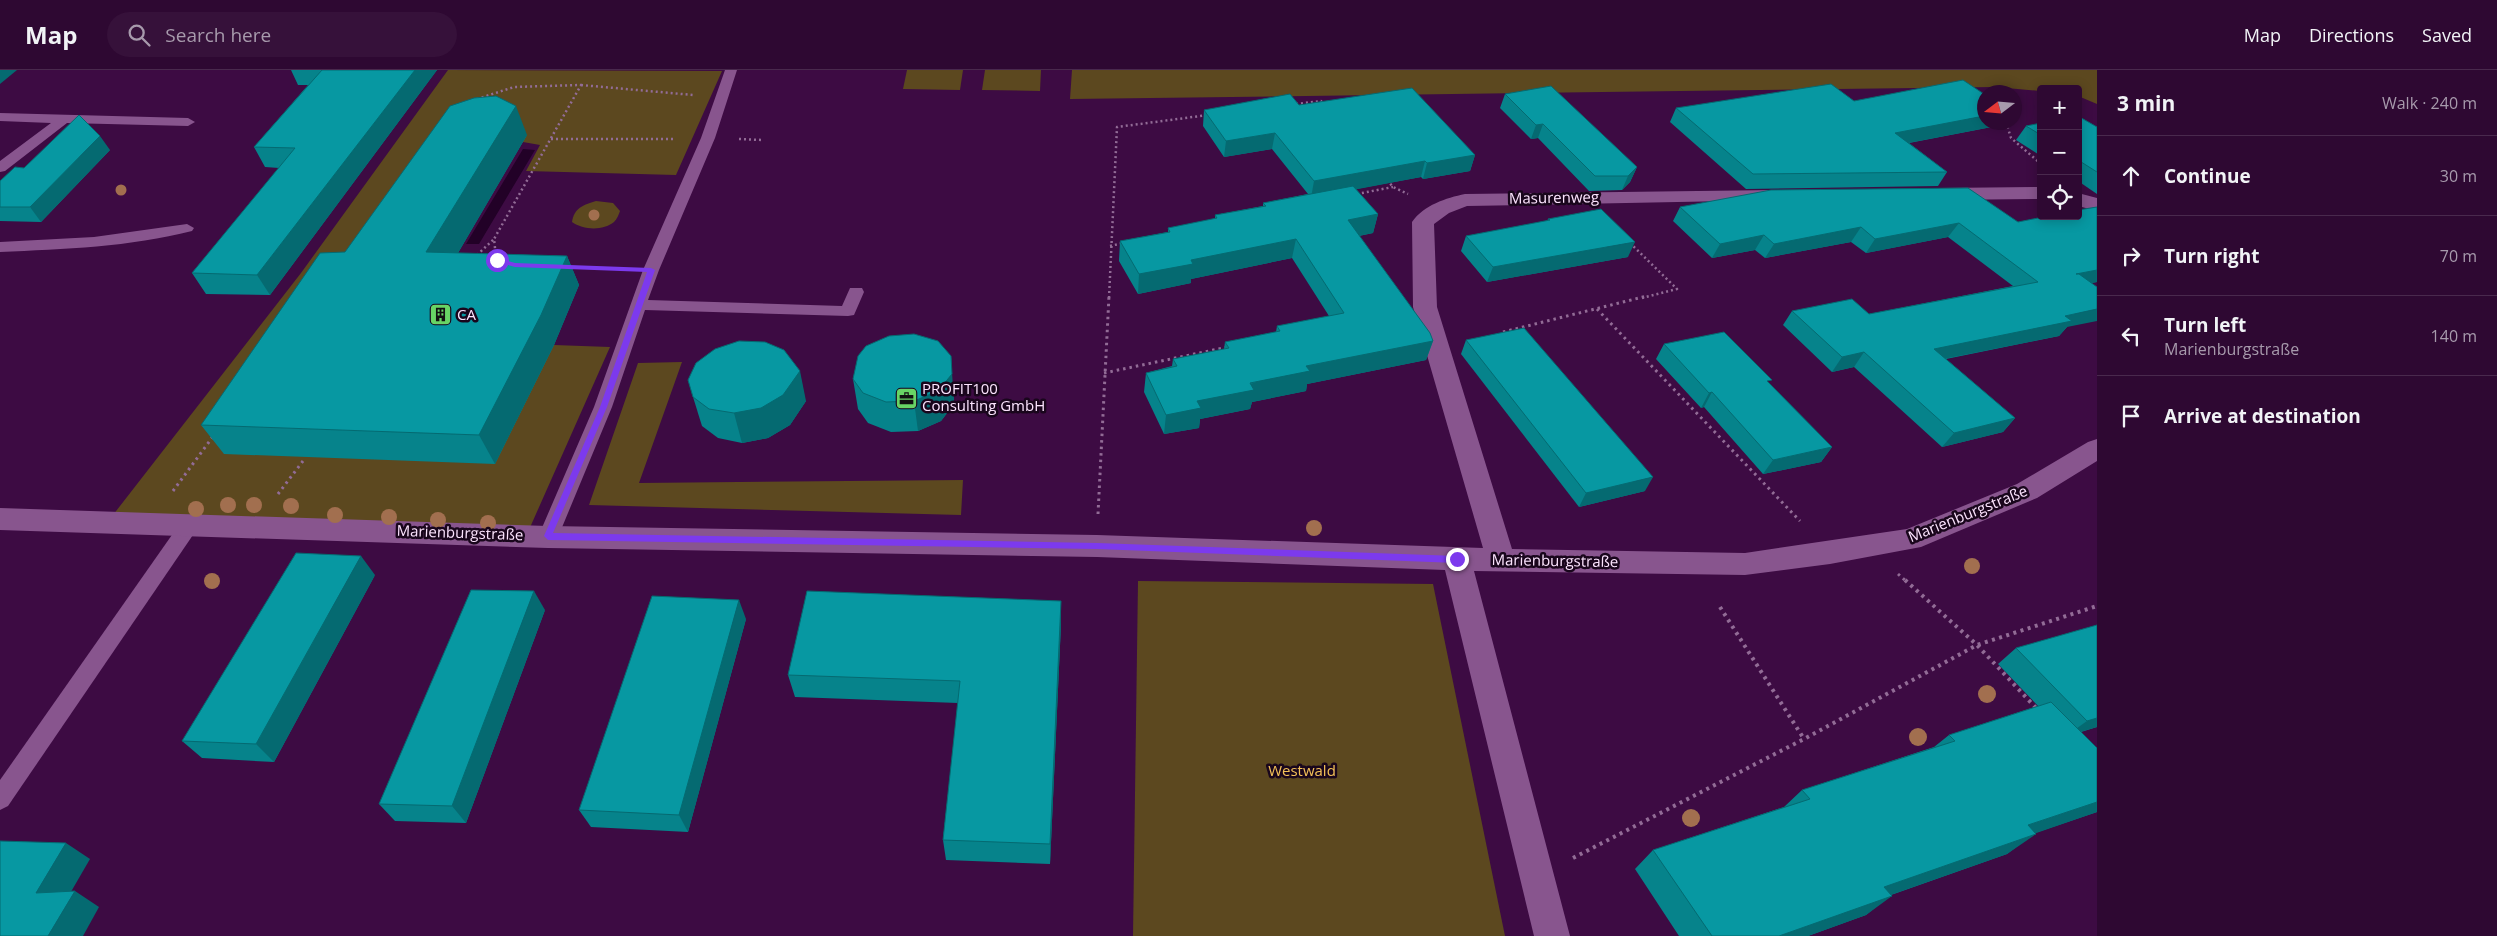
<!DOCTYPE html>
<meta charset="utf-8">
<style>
body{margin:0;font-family:"Open Sans",sans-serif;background:#36113a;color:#f1f3f6}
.controls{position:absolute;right:15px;top:15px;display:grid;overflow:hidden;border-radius:5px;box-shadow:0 2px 12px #0003}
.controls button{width:45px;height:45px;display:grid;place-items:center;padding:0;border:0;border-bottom:1px solid #49294d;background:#2e0832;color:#f1f3f6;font:25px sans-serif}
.compass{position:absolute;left:1977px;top:15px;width:45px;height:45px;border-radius:50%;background:#2e0832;box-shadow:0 2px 12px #0003;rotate:254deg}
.stop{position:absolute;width:15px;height:15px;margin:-11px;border:4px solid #7c3aed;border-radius:50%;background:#fff}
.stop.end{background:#7c3aed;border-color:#fff;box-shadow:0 1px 5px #0008}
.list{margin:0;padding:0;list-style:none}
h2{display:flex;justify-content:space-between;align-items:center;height:65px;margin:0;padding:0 20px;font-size:21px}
h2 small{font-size:16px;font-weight:400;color:#a79aac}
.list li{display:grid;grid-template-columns:32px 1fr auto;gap:15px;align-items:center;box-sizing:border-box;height:80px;padding:0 20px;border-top:1px solid #49294d}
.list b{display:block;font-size:19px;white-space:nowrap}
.list p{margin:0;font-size:16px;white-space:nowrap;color:#a79aac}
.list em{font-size:16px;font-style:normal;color:#a79aac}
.icon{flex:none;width:28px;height:28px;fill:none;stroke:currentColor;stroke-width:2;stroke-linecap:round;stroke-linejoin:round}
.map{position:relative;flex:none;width:2097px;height:866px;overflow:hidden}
header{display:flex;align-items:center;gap:30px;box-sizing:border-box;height:70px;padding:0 25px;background:#2e0832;border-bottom:1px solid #49294d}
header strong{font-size:24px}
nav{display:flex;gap:28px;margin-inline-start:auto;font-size:18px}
.search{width:350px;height:45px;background:#36113a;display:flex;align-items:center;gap:12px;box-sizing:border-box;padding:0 18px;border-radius:28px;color:#a79aac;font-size:19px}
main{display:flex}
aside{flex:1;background:#2e0832}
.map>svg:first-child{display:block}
.green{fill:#5c481f}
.water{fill:#220127}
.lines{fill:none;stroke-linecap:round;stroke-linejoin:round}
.path-far2{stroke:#926c96;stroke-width:2.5;stroke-dasharray:2 3;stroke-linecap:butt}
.path-far1{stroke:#926c96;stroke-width:3;stroke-dasharray:2.5 4;stroke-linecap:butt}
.path{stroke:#926c96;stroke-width:4;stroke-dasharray:3 4.5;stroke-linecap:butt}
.lane{fill:#88558e;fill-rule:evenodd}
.street{fill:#88558e;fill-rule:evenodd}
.tree{fill:#a26f4f}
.wall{fill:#06838b}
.shaded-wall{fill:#056a71}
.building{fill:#0798a2;stroke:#056a71}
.route{fill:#7c3aed}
.labels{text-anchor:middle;stroke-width:5;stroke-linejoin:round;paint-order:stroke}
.street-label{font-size:15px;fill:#fce4fe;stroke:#19061c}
.poi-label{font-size:15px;fill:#fce4fe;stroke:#19061c;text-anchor:start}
.park-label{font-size:15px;fill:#f4c158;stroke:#19061c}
</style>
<header>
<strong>Map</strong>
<div class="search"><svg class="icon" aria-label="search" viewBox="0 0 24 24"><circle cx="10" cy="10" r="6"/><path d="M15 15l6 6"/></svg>Search here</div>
<nav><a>Map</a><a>Directions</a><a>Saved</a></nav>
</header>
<main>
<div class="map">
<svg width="2097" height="866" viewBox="0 0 2097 866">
<rect width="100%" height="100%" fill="#3d0b43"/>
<g class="green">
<path d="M448,0L722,1L676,105L526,101L540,75L523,72L362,212L554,275L610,277L528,462L113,445L301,203Z"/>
<path d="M907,0H963L960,20L903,19Z"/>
<path d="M985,0H1041L1040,21L982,20Z"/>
<path d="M1072,0H2097V34L2078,26V19H2041V21L1995,17L1070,29Z"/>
<path d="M596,131L613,133L620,141C619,144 617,149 614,152C603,161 583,160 572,152C574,138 583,135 596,131Z"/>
<path d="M682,292L639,413L963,410L961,445L589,435L638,293Z"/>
<path d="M1138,511L1433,514L1505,866H1133Z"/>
</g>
<path class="water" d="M523,79L535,80L479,174H466Z"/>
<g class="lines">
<g class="path-far2">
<path d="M581,15L693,25"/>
<path d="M1995,17L1997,22"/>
<path d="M477,29L514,17L581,15L494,169L496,187"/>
<path d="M1296,34L1321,31L1323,34"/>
<path d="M2006,52L2011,68L2040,93"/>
<path d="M551,69H676"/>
<path d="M739,69L762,70"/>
<path d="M1387,110L1393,117L1408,124"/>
<path d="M1357,124L1393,117"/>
<path d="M1630,173L1677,219L1642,228"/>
<path d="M1110,176L1123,173"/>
<path d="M477,185L494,169"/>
<path d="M569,197L620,199"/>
<path d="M1109,228L1117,57L1208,45"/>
</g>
<g class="path-far1">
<path d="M1597,239L1800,451"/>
<path d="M1503,262L1647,226"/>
<path d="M1104,303L1228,277"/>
<path d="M173,421L214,365"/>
<path d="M278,424L303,391"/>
<path d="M1098,444L1109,226"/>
<path d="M1898,504L1907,512"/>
</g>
<g class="path">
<path d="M1905,510L1977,575L2037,639"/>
<path d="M1720,537L1804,669"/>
<path d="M1573,788L1804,669L1977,575L2097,536"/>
</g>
<g class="lane">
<path d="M725,0H737L715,68L659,200L648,230L842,236L850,218H862L864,222L854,245L848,246L645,240L612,337L558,467L555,472L548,474L541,472L538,467L594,337L643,200L701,68Z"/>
<path d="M0,43L188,48L195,52L188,56L67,53L5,101L0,102V91L51,53L0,51Z"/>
<path d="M187,154L194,158L192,161C130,177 64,179 0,182V172L94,167Z"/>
<path d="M188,450L195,452L198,457L195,462L8,736L0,740V710L181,452Z"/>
</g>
<g class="street">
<path d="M2041,117V129L1941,130L1934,128L1930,124L1934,120L1941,118Z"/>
<path d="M1775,120L1782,122L1786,126L1782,130L1467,136L1449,143L1434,154L1437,237L1512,479L1745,483L1907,459L2017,414L2088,372L2097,369V391L2037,428L1921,477L1830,494L1745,505L1474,501L1570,866H1534L1445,500L1097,487L548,478L0,460V438L548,456L1097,465L1483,478L1413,237L1412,152C1424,135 1446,128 1465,124Z"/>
<path d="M2078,123L2097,128V141L2078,136Z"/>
</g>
</g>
<g class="tree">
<circle cx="121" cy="120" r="5.5"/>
<circle cx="594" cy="145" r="5.5"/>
<circle cx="228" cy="435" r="8"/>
<circle cx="254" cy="435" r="8"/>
<circle cx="291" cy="436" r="8"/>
<circle cx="196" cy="439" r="8"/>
<circle cx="335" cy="445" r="8"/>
<circle cx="389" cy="447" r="8"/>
<circle cx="438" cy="450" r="8"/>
<circle cx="488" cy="453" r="8"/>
<circle cx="1314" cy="458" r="8"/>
<circle cx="1972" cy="496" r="8"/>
<circle cx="212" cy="511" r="8"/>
<circle cx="1987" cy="624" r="9"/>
<circle cx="1918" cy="667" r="9"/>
<circle cx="1691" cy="748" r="9"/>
</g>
<g class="wall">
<path d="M291,0H437L270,225L206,224L192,203L279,98L265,97L254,77L308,15H298Z"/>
<path d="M1505,24L1637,97L1630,112L1622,120L1589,121L1538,68L1531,69L1500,38Z"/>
<path d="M1854,31L2002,55L1909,73L1947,102L1938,116L1746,119L1670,52L1676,38Z"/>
<path d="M1299,35L1475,85L1470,101L1423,109L1421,107L1356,119L1378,144L1373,163L1359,166L1433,271L1426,290L1307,314L1306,321L1252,332L1250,339L1200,349L1199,358L1164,364L1144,322L1146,303L1172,296L1173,289L1224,279L1225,272L1276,262L1277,256L1329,246L1292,188L1191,209V213L1138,224L1119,191L1120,171L1168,162V158L1215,149V145L1263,136V133L1308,124L1272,79L1224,87L1203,56L1204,40Z"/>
<path d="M2078,46L2097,57V124L2078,111Z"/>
<path d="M2041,53V86L2016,70L2026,56Z"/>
<path d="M527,65L458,183L567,186L579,215L554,275L495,394L224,384L201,355L345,182Z"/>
<path d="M110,80L41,152L0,151V111L24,98Z"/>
<path d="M1680,137L2018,152L2097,137V212L2091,213L2067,257L2059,266L1946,289L2015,348L2003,362L1942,377L1854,297L1832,302L1783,255L1792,241L1869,244L2013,216L1948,167L1866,183L1851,172L1765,188L1755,180L1712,188L1673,151Z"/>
<path d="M1548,149L1628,187L1487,212L1461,181L1466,166L1547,151Z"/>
<path d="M1466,270L1645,421L1579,437L1461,284Z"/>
<path d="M1664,274L1770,314L1832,377L1821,392L1763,404L1704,337L1701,338L1656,289Z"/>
<path d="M853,309L953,316L954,334L941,351L918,361L891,362L868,353L858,339Z"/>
<path d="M693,327L806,331L790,355L768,368L742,373L718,368L702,356Z"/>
<path d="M375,505L274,692L202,688L182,671Z"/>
<path d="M545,540L466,753L395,751L379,734Z"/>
<path d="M746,549L688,762L591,757L579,740Z"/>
<path d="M1061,554L1050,794L946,790L943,770L958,633L795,627L788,605Z"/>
<path d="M2097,555V657L2081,662L2097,678V742L2035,763L2007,784L1891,825L1866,845L1808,866H1679L1635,799L1653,780L1784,737L1802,720L1934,677L1949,665L2038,636L1998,594L2016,578Z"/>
</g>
<g class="shaded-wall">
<path d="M0,0H17L0,14Z"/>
<path d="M415,0H437L270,225L257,205Z"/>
<path d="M516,36L527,65L441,212L426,182Z"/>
<path d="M1984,46V52H2004L2002,55L1887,77L1895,63Z"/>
<path d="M1543,54L1538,68L1531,69L1536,55Z"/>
<path d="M1275,63L1272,79L1224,87L1226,71Z"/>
<path d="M100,66L110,80L41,152L30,137Z"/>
<path d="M1475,85L1470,101L1423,109L1427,93Z"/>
<path d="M1425,91L1421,107L1311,128L1314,111Z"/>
<path d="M1637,97L1630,112L1622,120L1628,106Z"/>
<path d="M1378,144L1373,163L1343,169L1348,150Z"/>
<path d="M1959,153L1948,167L1866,183L1875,169Z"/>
<path d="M1861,157L1851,172L1765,188L1774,174Z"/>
<path d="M1764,165L1755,180L1712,188L1720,174Z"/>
<path d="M1296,169L1292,188L1191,209V213L1138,224L1139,204L1191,190Z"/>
<path d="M1635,172L1628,187L1487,212L1493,197Z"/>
<path d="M567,186L579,215L554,275L495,394L479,365Z"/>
<path d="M2097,200V212L2064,219L2076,204Z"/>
<path d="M2097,239V251L2067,257L2059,266L1923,293L1934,279L2065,246Z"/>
<path d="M1433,271L1426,290L1307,314L1306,321L1252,332L1250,339L1200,349L1199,358L1164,364L1166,345L1197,331L1306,296Z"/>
<path d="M1864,282L1854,297L1832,302L1842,287Z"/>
<path d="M951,286L954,334L941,351L918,361L914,331Z"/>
<path d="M800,301L806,331L790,355L768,368L742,373L734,343Z"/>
<path d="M1712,322L1704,337L1701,338L1709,323Z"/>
<path d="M2015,348L2003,362L1942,377L1954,363Z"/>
<path d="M1832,377L1821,392L1763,404L1773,390Z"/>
<path d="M1653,407L1645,421L1579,437L1586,423Z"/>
<path d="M361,486L375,505L274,692L256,674Z"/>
<path d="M534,521L545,540L466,753L452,736Z"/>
<path d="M739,530L746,549L688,762L679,745Z"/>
<path d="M1061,531V554L1050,794V774Z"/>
<path d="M2097,648V657L2066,666L2087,651Z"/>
<path d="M2097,732V742L1999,776L2028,755Z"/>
<path d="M2036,764L2007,784L1859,836L1884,817Z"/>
<path d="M66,773L90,789L61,839L36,823Z"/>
<path d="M75,821L99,837L83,866H48Z"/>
<path d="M1892,826L1866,845L1808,866H1779Z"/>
</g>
<g class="building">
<path d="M322,0H415L257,205L192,203L295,78L254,77Z"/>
<path d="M1963,10L1984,24V46L1895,63L1947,102L1753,104L1676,38L1831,14L1854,31Z"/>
<path d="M1551,16L1637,97L1628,106H1595L1543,54L1536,55L1505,24Z"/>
<path d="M1412,18L1475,85L1427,93L1425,91L1314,111L1275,63L1226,71L1204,40L1290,24L1299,35Z"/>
<path d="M496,26L516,36L426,182L567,186L541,245L479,365L201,355L320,183L345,182L450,36L474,28Z"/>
<path d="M79,45L100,66L30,137H0V111L15,97L24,98Z"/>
<path d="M2078,46L2097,57V102L2078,90Z"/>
<path d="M2041,53V65L2026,56Z"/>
<path d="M1353,116L1378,144L1348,150L1430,263L1433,271L1306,296L1310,301L1250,313L1254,320L1197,331L1201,338L1166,345L1146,303L1177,296L1173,289L1229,278L1225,272L1280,261L1277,256L1344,243L1296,169L1191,190L1193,194L1139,204L1120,171L1170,162L1168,158L1217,148L1215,145L1266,136L1263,133Z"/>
<path d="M1968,118L2018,152L2048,146H2078V140L2097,137V200L2076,204H2079L2097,217V239L2065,246L2072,251L1934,279L2015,348L1954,363L1864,282L1842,287L1792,241L1852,229L1869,244L2038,212L1959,153L1875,169L1861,157L1774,174L1764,165L1720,174L1680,137L1771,120Z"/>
<path d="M1601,139L1635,172L1493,197L1466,166L1550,150L1548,149Z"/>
<path d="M1524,258L1653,407L1586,423L1466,270Z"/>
<path d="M1724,262L1772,310L1767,311L1832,377L1773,390L1712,322L1709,323L1664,274Z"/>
<path d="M914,264L938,271L951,286L952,304L938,321L914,331L886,332L863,323L853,309L858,286L866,276L889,266Z"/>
<path d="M739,271L765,272L784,280L800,301L783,325L761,338L734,343L709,339L693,327L688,310L696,293L715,279Z"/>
<path d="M296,483L361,486L256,674L182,671Z"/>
<path d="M471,520L534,521L452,736L379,734Z"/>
<path d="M807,521L1061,531L1050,774L943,770L960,611L788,605Z"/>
<path d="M652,526L739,530L679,745L579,740Z"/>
<path d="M2097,555V648L2087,651L2016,578Z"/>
<path d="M2051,632L2097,678V732L2028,755L2036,764L1884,817L1892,826L1779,866H1712L1653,780L1810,729L1802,720L1955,671L1949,665Z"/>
<path d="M0,771L66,773L36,823L75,821L48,866H0Z"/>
</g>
<path class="route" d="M497,188L515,193L651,198L655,200L607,337L553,463L1097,473L1457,486L1461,489L1457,493L1097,479L548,470L544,466L600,337L647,202L515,197L495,191Z"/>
<defs>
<symbol id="building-square" viewBox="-11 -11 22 22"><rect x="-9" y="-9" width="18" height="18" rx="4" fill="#68d465" stroke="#19061c"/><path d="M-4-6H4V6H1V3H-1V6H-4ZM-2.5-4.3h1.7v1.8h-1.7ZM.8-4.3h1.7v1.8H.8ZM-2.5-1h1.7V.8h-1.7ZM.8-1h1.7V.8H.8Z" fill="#111"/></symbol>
<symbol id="office-square" viewBox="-11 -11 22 22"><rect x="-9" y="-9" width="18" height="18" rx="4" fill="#68d465" stroke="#19061c"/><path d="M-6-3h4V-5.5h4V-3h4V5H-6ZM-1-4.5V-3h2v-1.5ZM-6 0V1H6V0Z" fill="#111"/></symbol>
</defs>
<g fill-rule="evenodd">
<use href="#building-square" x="428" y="232" width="25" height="25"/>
<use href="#office-square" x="894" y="316" width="25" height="25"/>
</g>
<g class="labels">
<g class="street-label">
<text transform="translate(1554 128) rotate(-1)" y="5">Masurenweg</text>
<text transform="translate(1968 444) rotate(-22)" y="5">Marienburgstraße</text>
<text transform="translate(460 463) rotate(2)" y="5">Marienburgstraße</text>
<text transform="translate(1555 491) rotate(1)" y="5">Marienburgstraße</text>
</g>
<g class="poi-label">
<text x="457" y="250">CA</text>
<text x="922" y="324">PROFIT100<tspan x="922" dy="17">Consulting GmbH</tspan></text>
</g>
<g class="park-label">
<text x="1302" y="706">Westwald</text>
</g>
</g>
</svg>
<div class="controls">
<button>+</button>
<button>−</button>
<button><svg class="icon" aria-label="locate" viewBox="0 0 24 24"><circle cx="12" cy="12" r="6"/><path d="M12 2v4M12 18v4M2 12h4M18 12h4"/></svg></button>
</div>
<svg class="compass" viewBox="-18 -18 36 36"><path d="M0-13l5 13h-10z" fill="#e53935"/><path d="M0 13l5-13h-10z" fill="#a79aac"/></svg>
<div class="stop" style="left:497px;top:190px"></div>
<div class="stop end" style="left:1457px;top:489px"></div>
</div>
<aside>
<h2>3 min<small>Walk · 240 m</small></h2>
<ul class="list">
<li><svg class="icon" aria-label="ahead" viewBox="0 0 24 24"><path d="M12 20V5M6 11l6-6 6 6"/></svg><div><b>Continue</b></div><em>30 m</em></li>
<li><svg class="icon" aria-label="right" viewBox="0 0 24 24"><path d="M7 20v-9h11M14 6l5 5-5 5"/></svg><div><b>Turn right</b></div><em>70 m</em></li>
<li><svg class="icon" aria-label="left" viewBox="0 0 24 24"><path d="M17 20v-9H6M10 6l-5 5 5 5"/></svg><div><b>Turn left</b><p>Marienburgstraße</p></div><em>140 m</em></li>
<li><svg class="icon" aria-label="arrive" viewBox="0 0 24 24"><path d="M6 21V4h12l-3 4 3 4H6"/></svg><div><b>Arrive at destination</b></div></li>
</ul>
</aside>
</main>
